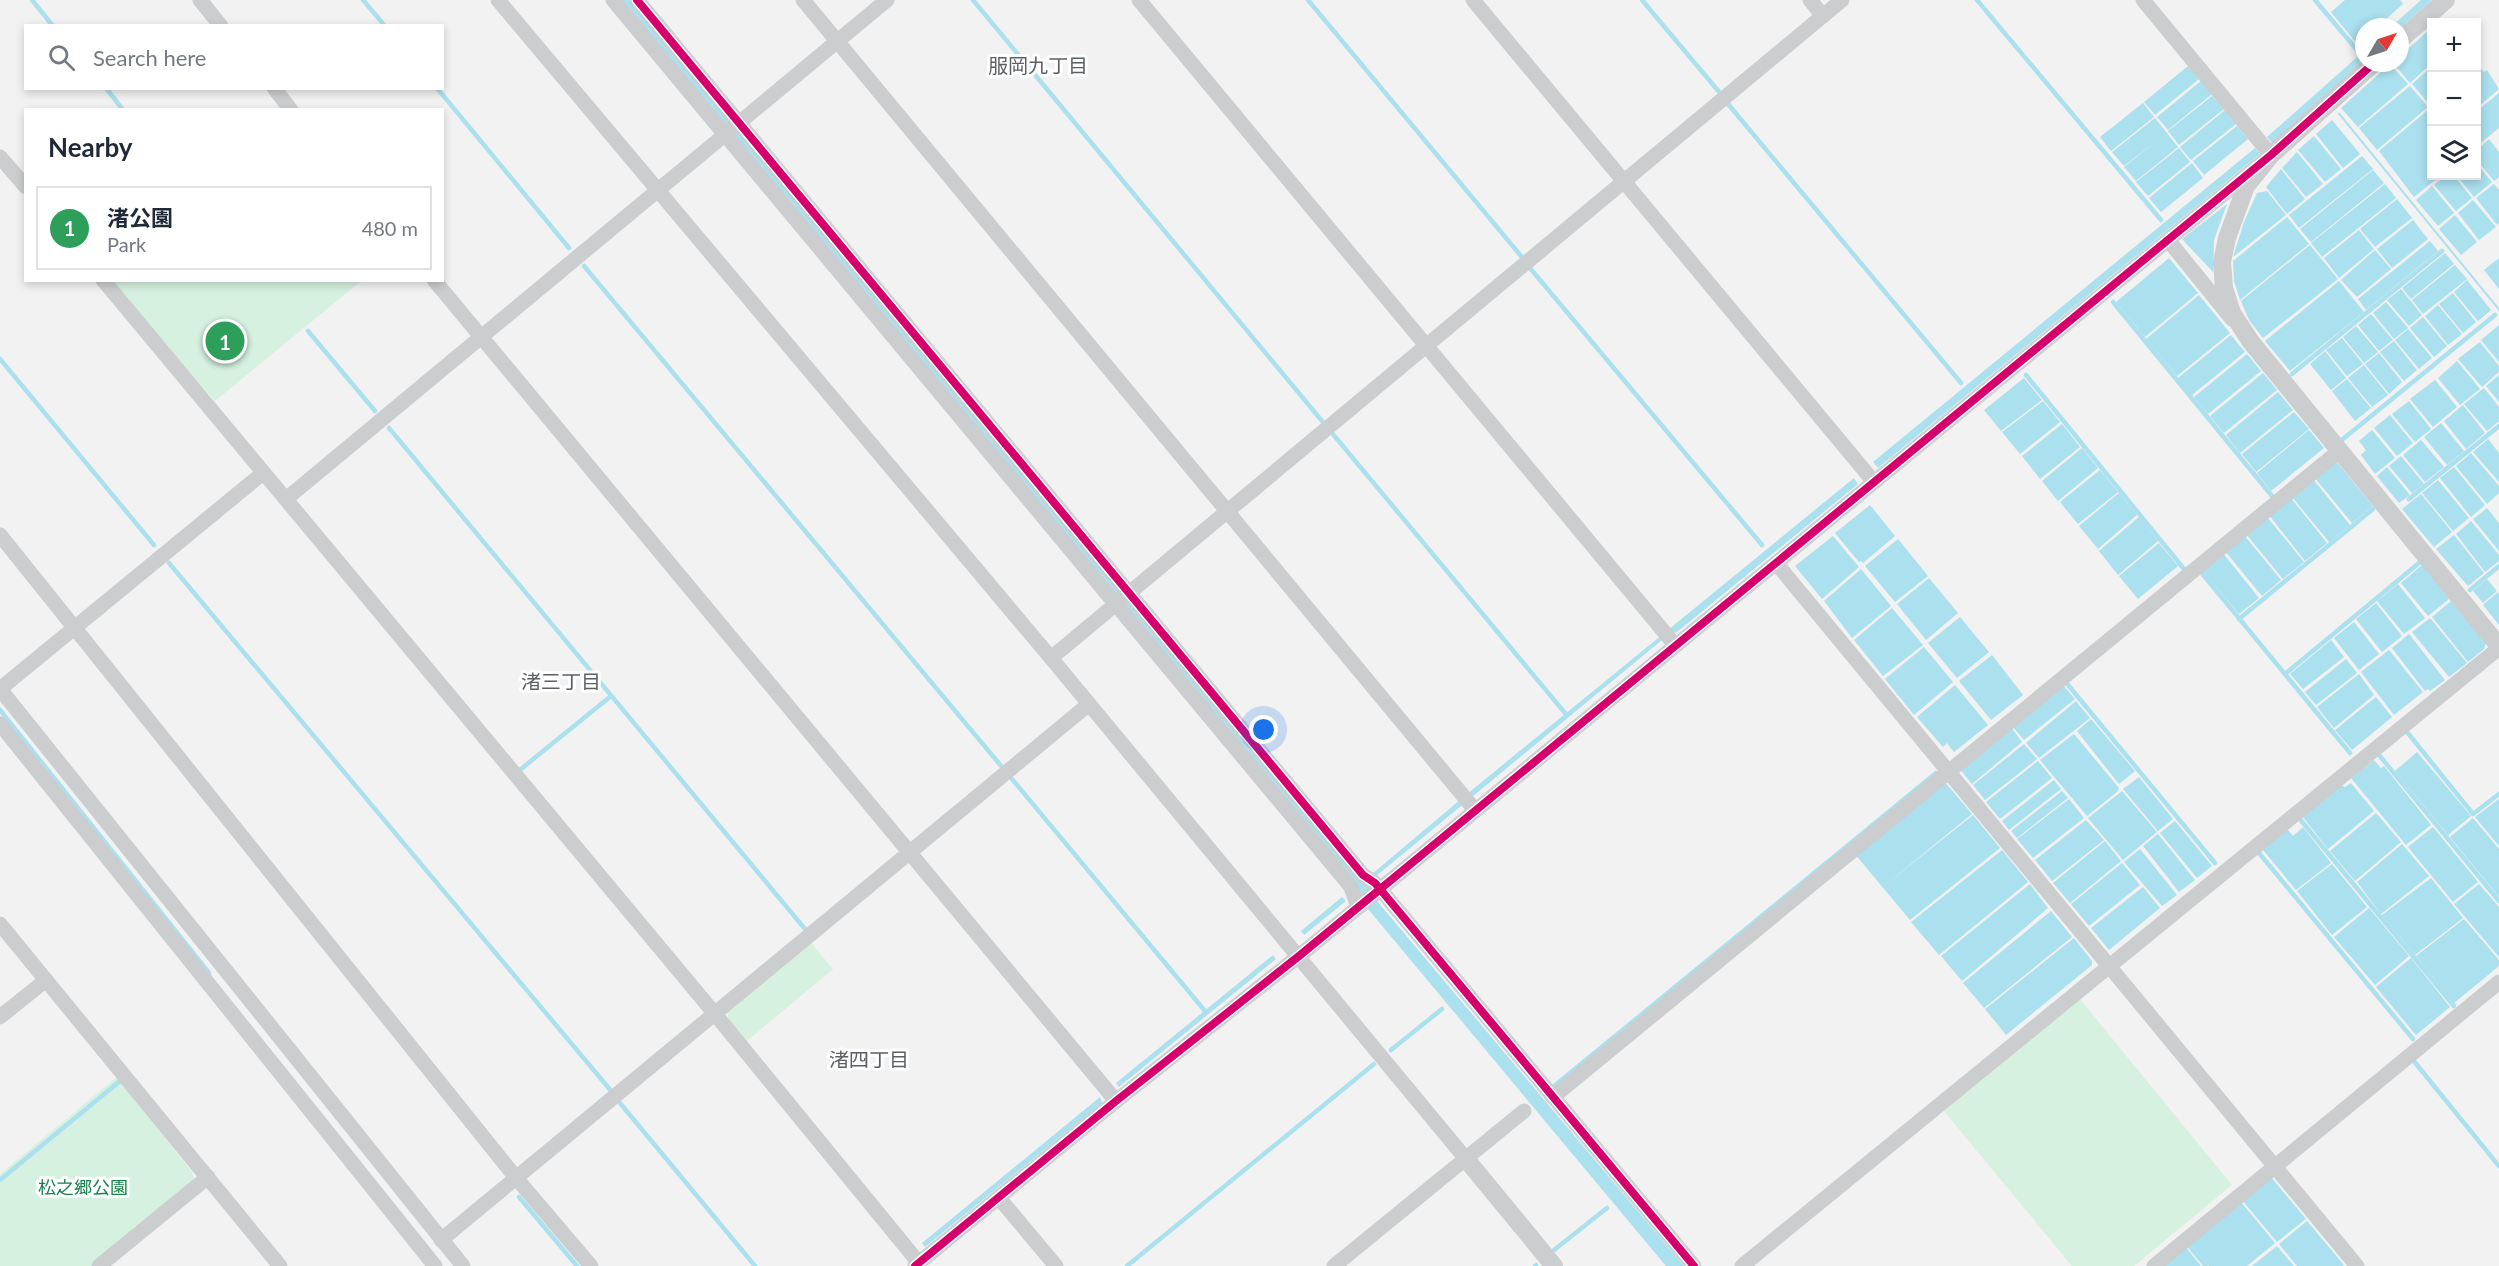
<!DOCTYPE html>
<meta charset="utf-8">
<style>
body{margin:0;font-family:Lato,"Noto Sans JP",sans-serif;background:#f2f2f3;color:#1f2937}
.controls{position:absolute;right:18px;top:18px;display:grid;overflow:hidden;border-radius:0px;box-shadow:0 3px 9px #0003}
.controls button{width:54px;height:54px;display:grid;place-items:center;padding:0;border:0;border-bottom:2px solid #e0e1e3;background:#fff;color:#1f2937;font:30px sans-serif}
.compass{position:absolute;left:2355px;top:18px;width:54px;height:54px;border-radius:50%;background:#fff;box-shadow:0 3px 9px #0003;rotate:51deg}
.you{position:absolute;left:1264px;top:730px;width:21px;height:21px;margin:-15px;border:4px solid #fff;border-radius:50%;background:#1a73e8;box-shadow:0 0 0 9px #1a73e833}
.badge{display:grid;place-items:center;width:39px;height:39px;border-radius:50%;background:#db2777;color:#fff;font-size:20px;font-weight:700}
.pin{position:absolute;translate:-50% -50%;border:3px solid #fff;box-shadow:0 2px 6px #0006}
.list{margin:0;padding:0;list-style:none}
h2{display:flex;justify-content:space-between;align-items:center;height:78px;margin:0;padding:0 24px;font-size:26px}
h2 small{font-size:20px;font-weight:400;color:#747a83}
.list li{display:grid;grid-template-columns:39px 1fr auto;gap:18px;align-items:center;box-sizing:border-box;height:84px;margin:0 12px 12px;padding:0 12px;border:2px solid #e0e1e3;border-radius:0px}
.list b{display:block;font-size:22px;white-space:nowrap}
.list p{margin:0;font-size:20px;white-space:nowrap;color:#747a83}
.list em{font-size:20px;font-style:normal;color:#747a83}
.icon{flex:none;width:33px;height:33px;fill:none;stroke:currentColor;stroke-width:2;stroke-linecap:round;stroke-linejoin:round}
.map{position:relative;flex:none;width:2499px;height:1266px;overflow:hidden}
.search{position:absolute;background:#fff;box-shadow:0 3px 9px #0003;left:24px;top:24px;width:420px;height:66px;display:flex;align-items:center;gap:15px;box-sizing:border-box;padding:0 21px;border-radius:0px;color:#747a83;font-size:22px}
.panel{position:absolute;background:#fff;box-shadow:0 3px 9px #0003;left:24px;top:108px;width:420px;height:174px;border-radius:0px}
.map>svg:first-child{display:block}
.green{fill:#d6f1e0}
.water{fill:#abe0ee}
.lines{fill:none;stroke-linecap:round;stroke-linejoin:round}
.stream{stroke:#abe0ee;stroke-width:4.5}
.minor{stroke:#cbcdcf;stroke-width:15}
.tertiary{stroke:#cbcdcf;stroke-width:18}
.cycleway-casing{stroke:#fff;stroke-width:11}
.cycleway{stroke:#d6006c;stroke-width:8}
.labels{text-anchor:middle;stroke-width:6;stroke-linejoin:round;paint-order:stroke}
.park-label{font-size:18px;fill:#18814b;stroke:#fff}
.neighbourhood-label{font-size:20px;fill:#5d6166;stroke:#fff}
</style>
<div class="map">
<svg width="2499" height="1266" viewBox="0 0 2499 1266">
<rect width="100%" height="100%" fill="#f2f2f2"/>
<g class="green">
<path d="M110,281H361L215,401Z"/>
<path d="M811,943L833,969L747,1041L728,1019V1012Z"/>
<path d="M2079,998L2232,1185L2134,1266H2072L1943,1110Z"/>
<path d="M117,1077L192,1172L194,1179L91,1266H0V1174Z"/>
</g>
<g class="water">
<path d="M617,0H629L1131,605L1372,874L1467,794L1854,478L1858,484L1677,632L1662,640L1375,877L1377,901L1684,1266H1666L1368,909L1361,893Z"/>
<path d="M2345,0H2400L2403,4L2377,27H2364V38L2357,44L2331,12Z"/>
<path d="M2421,0H2432L2400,28L2391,27Z"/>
<path d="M2431,28V64L2410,83L2393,63H2400V56Z"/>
<path d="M2364,51V60L2273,144L2267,137Z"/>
<path d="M2390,64L2408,84L2358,127L2341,108Z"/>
<path d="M2188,66L2199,79L2155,115L2144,102Z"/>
<path d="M2431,67L2432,104L2430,105L2412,84Z"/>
<path d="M2480,67L2484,72L2487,70L2499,89L2477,108V70Z"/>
<path d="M2201,81L2212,94L2168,130L2157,117Z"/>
<path d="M2410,86L2428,107L2377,150L2359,128Z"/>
<path d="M2499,93V128L2477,146V111Z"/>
<path d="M2212,96L2224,109L2179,145L2168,131Z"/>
<path d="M2143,103L2154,117L2111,151L2100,137Z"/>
<path d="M2429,109L2432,111V176H2440L2414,197L2379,151Z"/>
<path d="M2225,110L2236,124L2191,160L2180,147Z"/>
<path d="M2339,112L2499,308V311L2338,114Z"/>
<path d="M2155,118L2178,147L2136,181L2124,167L2155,142L2124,166L2112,152Z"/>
<path d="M2332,120L2360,154L2343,168L2316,134Z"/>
<path d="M2237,126L2248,139L2204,175L2193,161Z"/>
<path d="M2314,136L2341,169L2325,182L2298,150Z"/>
<path d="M2489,139L2499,152V177L2494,181L2477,160V150Z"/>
<path d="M2179,148L2190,162L2148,196L2136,182Z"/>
<path d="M2255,148L2260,154L1878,468L1873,462Z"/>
<path d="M2297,152L2323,184L2306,197L2282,168Z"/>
<path d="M2362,156L2373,169L2299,228L2289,215Z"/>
<path d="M2192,163L2203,178L2161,212L2149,198Z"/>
<path d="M2477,164L2492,182L2474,197L2457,176H2476Z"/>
<path d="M2281,169L2305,199L2287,214L2266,187Z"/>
<path d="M2373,170L2384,183L2311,242L2300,229Z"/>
<path d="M2446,176H2454L2472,198L2456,211L2434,185Z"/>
<path d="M2385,184L2396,198L2322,257L2311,243Z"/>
<path d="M2494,184L2499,190V223L2497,225L2476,198Z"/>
<path d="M2432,186L2454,213L2438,226L2416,200Z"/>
<path d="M2267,191L2286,215L2233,257L2244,222L2257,193Z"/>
<path d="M2397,199L2412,218L2375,247L2360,229Z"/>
<path d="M2473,200L2496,227L2479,240L2458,213Z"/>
<path d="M2227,204L2214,240L2213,272L2182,239Z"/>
<path d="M2455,215L2477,242L2461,255L2439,229Z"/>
<path d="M2287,217L2309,244L2240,300L2234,281L2233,261Z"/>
<path d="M2413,220L2428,239L2392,268L2377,249Z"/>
<path d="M2359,230L2374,249L2339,278L2324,258Z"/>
<path d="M2430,241L2438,251L2366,310L2358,299Z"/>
<path d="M2310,245L2338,279L2263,338L2249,320L2241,301Z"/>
<path d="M2375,250L2391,269L2357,297L2341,280Z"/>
<path d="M2445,253L2454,264L2411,299L2402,288Z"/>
<path d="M2169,258L2198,293L2145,337L2116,302Z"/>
<path d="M2499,258V289L2484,270Z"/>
<path d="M2455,265L2467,279L2423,314L2412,300Z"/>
<path d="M2467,280L2491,310L2478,321L2454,292Z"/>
<path d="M2339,281L2364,312L2290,371L2265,341Z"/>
<path d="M2401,289L2422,315L2409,326L2387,300Z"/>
<path d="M2453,293L2476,322L2463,333L2439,304Z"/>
<path d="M2199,295L2230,333L2177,376L2146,339Z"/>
<path d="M2386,302L2408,328L2394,339L2373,313Z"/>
<path d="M2438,305L2462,334L2448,345L2425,316Z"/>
<path d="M2371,314L2393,340L2379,351L2358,325Z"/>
<path d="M2423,317L2447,346L2434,357L2410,328Z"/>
<path d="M2499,325V362L2481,340Z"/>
<path d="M2356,326L2378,352L2364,363L2343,337Z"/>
<path d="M2408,329L2432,358L2419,369L2395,340Z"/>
<path d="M2231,335L2245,352L2192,395L2178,378Z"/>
<path d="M2342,338L2363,364L2347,376L2326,350Z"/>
<path d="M2394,341L2417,370L2404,381L2380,352Z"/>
<path d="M2480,342L2499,366V372L2482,387L2458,359Z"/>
<path d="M2325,351L2346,378L2331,390L2310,364Z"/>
<path d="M2379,353L2402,382L2389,394L2365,364Z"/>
<path d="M2247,354L2261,371L2208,414L2194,397Z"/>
<path d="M2457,361L2480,389L2460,405L2438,378Z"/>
<path d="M2364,365L2388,395L2372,407L2348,378Z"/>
<path d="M2263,373L2277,390L2224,433L2210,416Z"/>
<path d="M2499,375V402L2486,386Z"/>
<path d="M2024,378L2042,400L2001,431L1984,410Z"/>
<path d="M2347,379L2371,408L2355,421L2332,391Z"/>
<path d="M2435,380L2457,407L2433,427L2410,399Z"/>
<path d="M2484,388L2499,407V421L2487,431L2464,404Z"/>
<path d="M2278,392L2293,410L2240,453L2226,435Z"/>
<path d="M2043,401L2060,422L2020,454L2002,432Z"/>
<path d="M2409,401L2431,429L2415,442L2392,414Z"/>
<path d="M2463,405L2485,433L2466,449L2444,421Z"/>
<path d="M2294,412L2309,429L2256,472L2242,454Z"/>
<path d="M2390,415L2413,443L2397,456L2374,428Z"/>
<path d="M2441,423L2464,451L2447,465L2424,437Z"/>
<path d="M2062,424L2080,447L2040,479L2022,456Z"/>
<path d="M2309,430L2324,448L2271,491L2257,473Z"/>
<path d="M2372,430L2395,458L2375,474L2361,455L2366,450L2359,441Z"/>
<path d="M2488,439L2499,453V482L2473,452Z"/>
<path d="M2421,440L2444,467L2425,482L2403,455Z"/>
<path d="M2082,448L2098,468L2058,501L2042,481Z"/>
<path d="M2471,453L2499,486V493L2487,504L2456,466Z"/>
<path d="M2401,456L2424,484L2412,493L2389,466Z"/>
<path d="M2335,460L2373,506L2352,523L2314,477Z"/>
<path d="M2387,467L2410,495L2399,503L2377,476Z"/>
<path d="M2454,467L2485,505L2471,517L2440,478Z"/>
<path d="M2100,470L2118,492L2078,524L2060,502Z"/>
<path d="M2313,479L2350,525L2329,542L2292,497Z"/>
<path d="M2438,480L2469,518L2453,531L2422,493Z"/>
<path d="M2119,493L2137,515L2098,549L2079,526Z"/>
<path d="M2421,494L2452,532L2434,547L2402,509Z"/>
<path d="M2291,498L2327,543L2305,561L2269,515Z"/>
<path d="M1870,505L1895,536L1863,563L1861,561L1859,562L1835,533Z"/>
<path d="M2487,508L2499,523V551L2473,519Z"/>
<path d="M2139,517L2158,541L2118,575L2099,551Z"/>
<path d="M2267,517L2304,562L2283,579L2246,534Z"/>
<path d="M2471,521L2499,555V561L2485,572L2456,534Z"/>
<path d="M2244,535L2281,580L2262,596L2225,551Z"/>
<path d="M2454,535L2484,573L2468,586L2436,549Z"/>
<path d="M1833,536L1859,567L1822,599L1795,566Z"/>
<path d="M1898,539L1928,576L1895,602L1865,566Z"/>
<path d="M2159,543L2178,566L2138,599L2119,576Z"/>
<path d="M2222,552L2259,598L2239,614L2201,569Z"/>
<path d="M2422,565L2449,599L2428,616L2401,583Z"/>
<path d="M1861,569L1891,606L1852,638L1824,601Z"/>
<path d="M1929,578L1958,613L1926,640L1897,604Z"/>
<path d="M2487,579L2497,591L2483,603L2473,591Z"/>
<path d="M2398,584L2425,618L2404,634L2377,601Z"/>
<path d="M2498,592L2499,594V625L2483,605Z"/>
<path d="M2451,601L2486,643L2484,649L2468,662L2432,617Z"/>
<path d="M2376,603L2402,636L2382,652L2356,619Z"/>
<path d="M1892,608L1923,645L1883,676L1854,640Z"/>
<path d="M1960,617L1989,652L1957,678L1928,643Z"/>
<path d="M2430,618L2467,663L2449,677L2412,632Z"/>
<path d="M2354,622L2379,654L2359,670L2334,638Z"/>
<path d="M2409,634L2445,680L2430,691L2428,689L2425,691L2392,648Z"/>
<path d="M2331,640L2344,657L2303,689L2290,674Z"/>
<path d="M1924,647L1953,682L1914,715L1885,679Z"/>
<path d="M2389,650L2423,692L2394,715L2361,672Z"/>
<path d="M1992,655L2023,695L1991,720L1959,681Z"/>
<path d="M2346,659L2357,673L2316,705L2305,692Z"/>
<path d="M2359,674L2374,695L2334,728L2317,707Z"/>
<path d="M2062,684L2075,699L2024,740L2012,726Z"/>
<path d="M1955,685L1988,725L1954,752L1947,743L1943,747L1917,717Z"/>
<path d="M2376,697L2392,717L2352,750L2335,730Z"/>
<path d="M2076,701L2090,718L2039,758L2026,743Z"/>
<path d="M2091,719L2135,771L2119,784L2077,731Z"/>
<path d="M2011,727L2022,742L1972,784L1959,768Z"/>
<path d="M2074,734L2119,788L2117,792L2087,816L2040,760Z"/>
<path d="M2024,744L2037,759L1985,800L1973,785Z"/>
<path d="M2417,752L2471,816L2448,835L2395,771Z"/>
<path d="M2374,760L2381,768L2384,766L2431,825L2406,845L2351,778Z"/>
<path d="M2038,761L2052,778L2000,819L1986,802Z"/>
<path d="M2139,777L2173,819L2158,831L2123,789Z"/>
<path d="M2054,780L2061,789L2009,830L2002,821Z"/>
<path d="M1944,781L1972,814L1885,885L1973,815L2000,848L1910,920L1854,853Z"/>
<path d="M2351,783L2374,811L2328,849L2302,816L2341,785L2345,787Z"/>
<path d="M2062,791L2068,798L2017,838L2011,831Z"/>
<path d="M2122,791L2157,832L2123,860L2088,818Z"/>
<path d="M2069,799L2084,818L2033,858L2017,839Z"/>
<path d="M2499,799V846L2475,817Z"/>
<path d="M2376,813L2401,842L2355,881L2330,851Z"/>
<path d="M2473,818L2499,849V897L2450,837Z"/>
<path d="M2086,820L2104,840L2052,881L2035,860Z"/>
<path d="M2175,821L2212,866L2197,878L2160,833Z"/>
<path d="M2303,827L2331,863L2296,890L2263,850L2287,829L2293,836Z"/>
<path d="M2433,827L2478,882L2453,902L2408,847Z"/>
<path d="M2158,834L2195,880L2179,892L2143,846Z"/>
<path d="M2105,841L2121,861L2070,903L2053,883Z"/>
<path d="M2402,844L2429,876L2381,914L2357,882Z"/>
<path d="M2140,849L2177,895L2162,906L2124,862Z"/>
<path d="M2002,850L2028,882L1939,955L1911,922Z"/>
<path d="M2122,863L2140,885L2089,926L2071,904Z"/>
<path d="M2332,864L2367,907L2332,935L2297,891Z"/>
<path d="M2431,878L2463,918L2415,955L2382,915Z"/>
<path d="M2030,884L2048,908L1962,981L1941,956Z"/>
<path d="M2479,884L2499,907V957L2454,904Z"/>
<path d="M2143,887L2160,908L2109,950L2091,928Z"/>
<path d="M1342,897L1346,901L1304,935L1301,931Z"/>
<path d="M2369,908L2409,956L2375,985L2334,937Z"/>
<path d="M2051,911L2072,937L1984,1008L1963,983Z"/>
<path d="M2464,919L2499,960V966L2454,1003L2416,956Z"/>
<path d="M2074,938L2092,961V965L2006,1035L1985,1009Z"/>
<path d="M1273,955L1276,959L1119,1087L1116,1083Z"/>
<path d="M2411,958L2450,1007L2416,1035L2376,987Z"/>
<path d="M1100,1097L1102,1103L925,1247L922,1243Z"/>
<path d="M2271,1177L2306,1219L2277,1242L2242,1200Z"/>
<path d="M2241,1202L2275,1243L2247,1266H2209L2189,1242Z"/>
<path d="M2307,1221L2344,1265L2342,1266H2297L2279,1244Z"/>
<path d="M2185,1246L2201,1266H2160Z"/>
<path d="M2277,1246L2294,1266H2252Z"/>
</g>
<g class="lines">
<g class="stream">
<path d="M32,0L53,26"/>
<path d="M363,0L385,26"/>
<path d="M973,0L1322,421"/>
<path d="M1308,0L1521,256"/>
<path d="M1642,0L1720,93"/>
<path d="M1977,0L2161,220"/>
<path d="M2315,0L2357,50"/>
<path d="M106,88L123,110"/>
<path d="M437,88L569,248"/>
<path d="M1728,104L1961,383"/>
<path d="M584,266L1002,767"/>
<path d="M1530,268L1762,545"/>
<path d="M2113,302L2272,496"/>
<path d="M308,331L375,411"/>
<path d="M0,359L154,545"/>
<path d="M2292,374L2442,251"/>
<path d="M2026,375L2184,569"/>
<path d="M389,428L805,929"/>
<path d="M1332,433L1565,713"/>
<path d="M2343,439L2495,315"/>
<path d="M2409,499L2499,426"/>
<path d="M169,563L612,1092"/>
<path d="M2200,571L2350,753"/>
<path d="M2470,590L2499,566"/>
<path d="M2239,619L2373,509"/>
<path d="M2285,674L2419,563"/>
<path d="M2064,680L2215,863"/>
<path d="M0,710L209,973"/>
<path d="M2407,732L2473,814L2499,794"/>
<path d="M2379,755L2499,901"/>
<path d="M521,769L611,696"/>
<path d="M1012,779L1205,1011"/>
<path d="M2299,818L2454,1006"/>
<path d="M2259,853L2413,1039"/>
<path d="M1391,1050L1442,1009"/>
<path d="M2413,1060L2499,1166"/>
<path d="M1553,1087L1936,773"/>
<path d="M620,1103L755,1266"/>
<path d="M0,1180L120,1081"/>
<path d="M519,1197L577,1266"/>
<path d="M2187,1243L2206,1266"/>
<path d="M1554,1250L1607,1208"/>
<path d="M1127,1266L1374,1064"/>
<path d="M1535,1266L1536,1265"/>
</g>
<g class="minor">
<path d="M200,0L221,26"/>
<path d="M498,0L1051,658L1466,1159"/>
<path d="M613,0L1351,887L1358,907"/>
<path d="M637,0L1363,875L1375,883L1694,1266"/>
<path d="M803,0L1475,810"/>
<path d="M1139,0L1675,645"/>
<path d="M1473,0L1874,482"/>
<path d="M1810,0L1823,16"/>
<path d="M274,88L291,110"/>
<path d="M0,157L26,187"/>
<path d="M2168,240L2232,319"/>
<path d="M103,280L715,1014L919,1263"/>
<path d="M434,280L1116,1101"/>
<path d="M286,499L887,0"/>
<path d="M0,535L517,1179L591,1266"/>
<path d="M1776,563L2357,1266"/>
<path d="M1051,658L1842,0"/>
<path d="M0,689L463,1266"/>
<path d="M0,689L263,473"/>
<path d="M0,724L435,1266"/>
<path d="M0,924L280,1266"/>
<path d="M0,1017L46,980"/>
<path d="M1553,1097L2339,451"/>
<path d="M999,1198L1056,1266"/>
<path d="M441,1240L1089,704"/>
<path d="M99,1266L208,1177"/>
<path d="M915,1266L1116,1101L1299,956L2271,155L2143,0"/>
<path d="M1334,1266L1524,1111"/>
<path d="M1742,1266L2499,648"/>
<path d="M2154,1266L2499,982"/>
</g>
<g class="tertiary">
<path d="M2400,40L2446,0"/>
<path d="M2374,63L2271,155L2246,186L2227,238L2222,262L2224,288L2232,313L2251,342L2499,646"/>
<path d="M1466,1159L1554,1266"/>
</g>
<defs>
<g id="cycleway">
<path d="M637,0L1363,875L1375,883L1694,1266"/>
<path d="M915,1266L1116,1101L1299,956L2271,155L2374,63"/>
</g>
</defs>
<use href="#cycleway" class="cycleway-casing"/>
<use href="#cycleway" class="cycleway"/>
</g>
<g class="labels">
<g class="park-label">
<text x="83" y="1194">松之郷公園</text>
</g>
<g class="neighbourhood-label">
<text x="1038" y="73">服岡九丁目</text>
<text x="561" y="689">渚三丁目</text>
<text x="869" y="1067">渚四丁目</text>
</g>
</g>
</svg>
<div class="controls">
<button>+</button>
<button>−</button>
<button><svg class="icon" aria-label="layers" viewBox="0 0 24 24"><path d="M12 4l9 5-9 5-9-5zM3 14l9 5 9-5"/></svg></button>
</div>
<svg class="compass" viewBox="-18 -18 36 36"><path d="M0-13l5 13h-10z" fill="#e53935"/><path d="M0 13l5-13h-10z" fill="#747a83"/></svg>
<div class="you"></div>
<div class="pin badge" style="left:225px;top:341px;background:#2e9e5b">1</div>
<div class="search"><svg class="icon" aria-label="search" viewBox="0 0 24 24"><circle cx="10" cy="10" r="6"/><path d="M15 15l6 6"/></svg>Search here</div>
<section class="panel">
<h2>Nearby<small></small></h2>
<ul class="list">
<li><span class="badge" style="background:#2e9e5b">1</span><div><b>渚公園</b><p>Park</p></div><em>480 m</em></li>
</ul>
</section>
</div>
